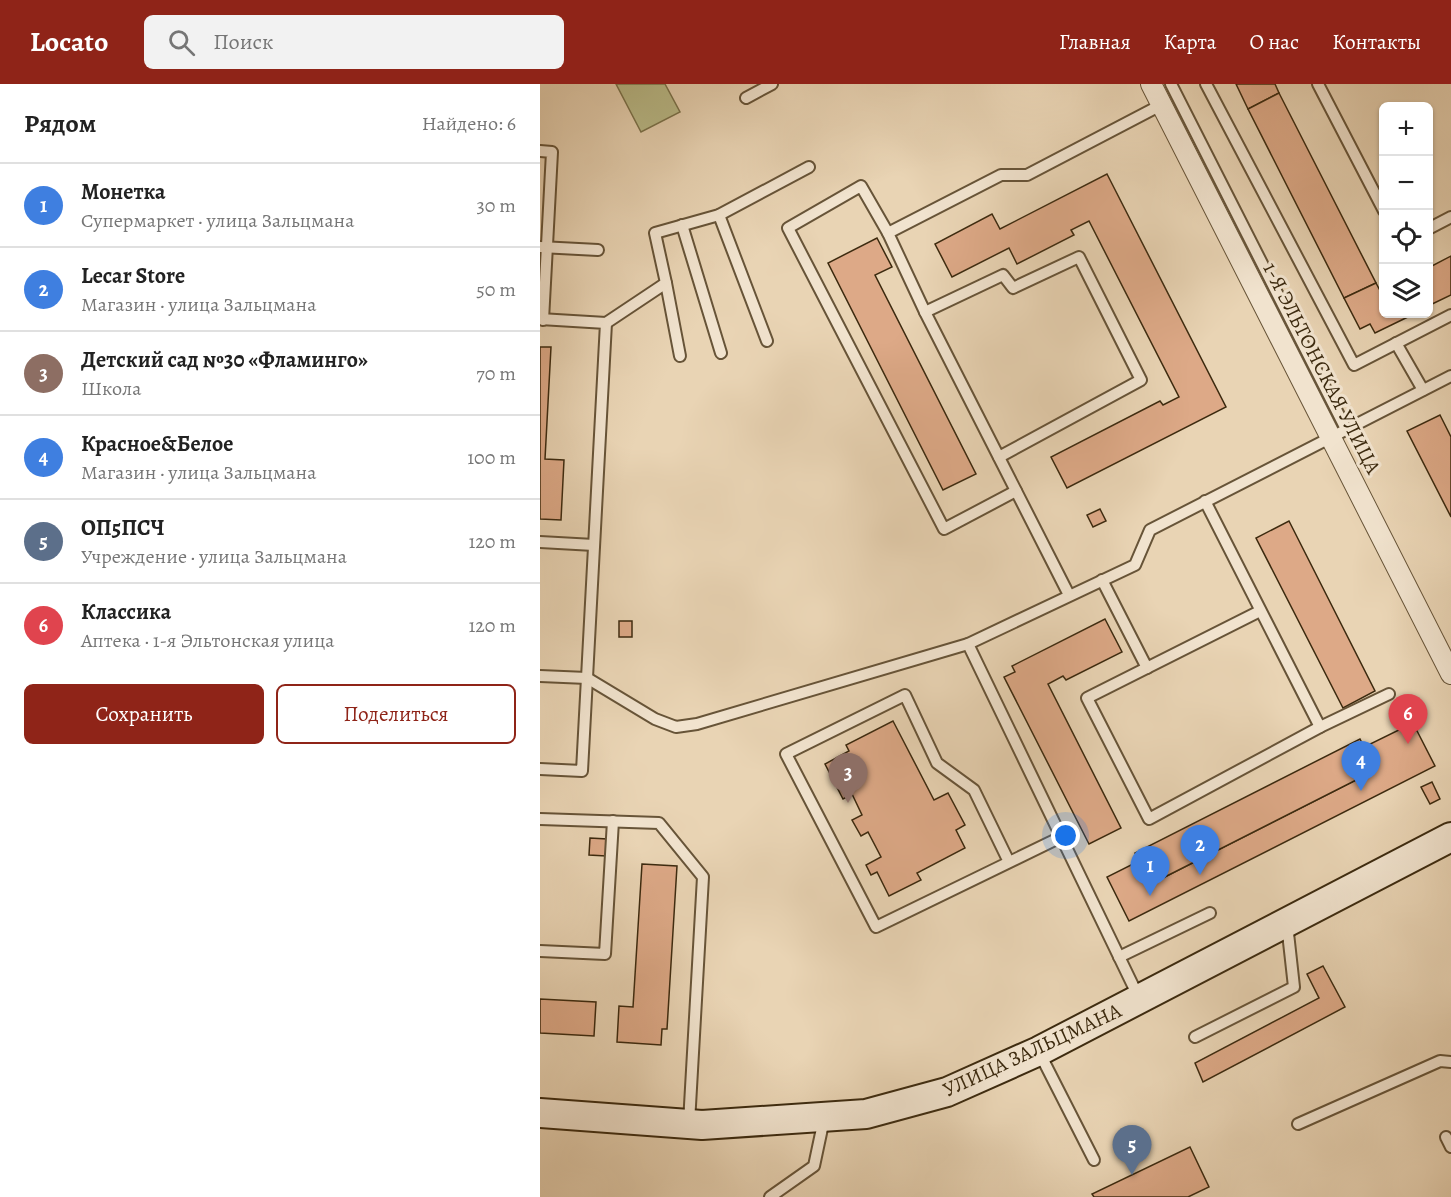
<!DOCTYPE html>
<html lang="ru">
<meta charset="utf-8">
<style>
body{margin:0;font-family:Alegreya,serif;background:#f2f2f2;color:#222}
.controls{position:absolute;right:18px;top:18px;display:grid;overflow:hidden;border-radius:9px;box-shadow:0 2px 4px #0004}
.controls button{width:54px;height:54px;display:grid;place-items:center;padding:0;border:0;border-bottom:2px solid #e0e0e0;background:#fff;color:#222;font:30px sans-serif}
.you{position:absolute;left:526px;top:752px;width:21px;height:21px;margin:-15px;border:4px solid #fff;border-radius:50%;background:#1a73e8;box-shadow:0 0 0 9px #1a73e833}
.badge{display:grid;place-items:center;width:39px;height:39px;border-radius:50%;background:#8f2418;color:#fff;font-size:20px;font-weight:700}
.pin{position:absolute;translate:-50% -50px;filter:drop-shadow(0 2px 3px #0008)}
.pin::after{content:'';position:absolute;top:32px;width:21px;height:18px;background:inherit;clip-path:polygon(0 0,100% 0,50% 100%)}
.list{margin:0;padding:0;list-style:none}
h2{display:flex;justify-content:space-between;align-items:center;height:78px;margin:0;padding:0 24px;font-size:26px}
h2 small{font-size:20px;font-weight:400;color:#767676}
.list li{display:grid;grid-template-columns:39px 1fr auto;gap:18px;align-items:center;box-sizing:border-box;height:84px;padding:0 24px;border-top:2px solid #e0e0e0}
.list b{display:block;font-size:22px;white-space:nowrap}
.list p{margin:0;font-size:20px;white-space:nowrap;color:#767676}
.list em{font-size:20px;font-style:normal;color:#767676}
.actions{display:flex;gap:12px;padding:18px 24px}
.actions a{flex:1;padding:14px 0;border:2px solid #8f2418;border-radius:9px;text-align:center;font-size:21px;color:#8f2418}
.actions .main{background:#8f2418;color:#fff}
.icon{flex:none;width:33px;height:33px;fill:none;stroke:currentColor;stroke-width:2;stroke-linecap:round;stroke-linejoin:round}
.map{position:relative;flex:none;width:911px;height:1113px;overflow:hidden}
header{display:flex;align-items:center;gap:36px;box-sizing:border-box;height:84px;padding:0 30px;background:#8f2418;color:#fff}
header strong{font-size:28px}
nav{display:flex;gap:33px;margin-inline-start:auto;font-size:21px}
.search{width:420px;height:54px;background:#f2f2f2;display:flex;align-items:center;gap:15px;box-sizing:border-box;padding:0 21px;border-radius:9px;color:#767676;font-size:22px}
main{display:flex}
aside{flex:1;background:#fff}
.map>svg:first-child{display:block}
.green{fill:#babc8a;stroke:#7b734c;stroke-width:1.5}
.building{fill:#dda987;stroke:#3c2a0f;stroke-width:1.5}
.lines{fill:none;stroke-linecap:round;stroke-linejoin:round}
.lane-casing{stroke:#675438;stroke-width:14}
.street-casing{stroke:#675438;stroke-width:22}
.secondary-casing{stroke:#3c2a0f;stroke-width:32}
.lane{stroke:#f1e3ce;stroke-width:10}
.street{stroke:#f1e3ce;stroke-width:20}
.secondary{stroke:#f1e3ce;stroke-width:28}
.labels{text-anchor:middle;stroke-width:6;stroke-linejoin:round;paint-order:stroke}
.street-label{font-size:21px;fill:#3c2a0f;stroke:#f1e3ce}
</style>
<header>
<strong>Locato</strong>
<div class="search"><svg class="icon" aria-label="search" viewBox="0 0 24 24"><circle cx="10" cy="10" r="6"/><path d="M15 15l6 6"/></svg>Поиск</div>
<nav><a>Главная</a><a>Карта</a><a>О нас</a><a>Контакты</a></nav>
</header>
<main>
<aside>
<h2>Рядом<small>Найдено: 6</small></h2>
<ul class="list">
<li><span class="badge" style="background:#3f7fe0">1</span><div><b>Монетка</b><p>Супермаркет · улица Зальцмана</p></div><em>30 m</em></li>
<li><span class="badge" style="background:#3f7fe0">2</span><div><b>Lecar Store</b><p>Магазин · улица Зальцмана</p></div><em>50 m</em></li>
<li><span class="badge" style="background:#8d6e63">3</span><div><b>Детский сад №30 «Фламинго»</b><p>Школа</p></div><em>70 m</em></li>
<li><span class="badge" style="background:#3f7fe0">4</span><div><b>Красное&amp;Белое</b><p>Магазин · улица Зальцмана</p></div><em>100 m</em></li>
<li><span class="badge" style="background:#5c6f8a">5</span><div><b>ОП5ПСЧ</b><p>Учреждение · улица Зальцмана</p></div><em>120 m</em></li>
<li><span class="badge" style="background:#e0444e">6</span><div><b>Классика</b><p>Аптека · 1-я Эльтонская улица</p></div><em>120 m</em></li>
</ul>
<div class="actions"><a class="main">Сохранить</a><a>Поделиться</a></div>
</aside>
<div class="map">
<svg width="911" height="1113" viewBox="0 0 911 1113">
<rect width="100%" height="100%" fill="#e9d4b4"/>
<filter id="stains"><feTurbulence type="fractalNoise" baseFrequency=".00333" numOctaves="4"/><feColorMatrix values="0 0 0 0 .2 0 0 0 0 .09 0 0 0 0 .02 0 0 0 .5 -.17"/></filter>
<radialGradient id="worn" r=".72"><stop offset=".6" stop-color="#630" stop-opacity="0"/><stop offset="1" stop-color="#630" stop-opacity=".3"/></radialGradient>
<path class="green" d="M76,0H125L140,28L101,48Z"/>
<g class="building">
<path d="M696,0H735L739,9L708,25Z"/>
<path d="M739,9L836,199L804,214L708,25Z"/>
<path d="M567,90L686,323L527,404L511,373L620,317L623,321L639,313L549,137L531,146L534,151L477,180L469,164L412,193L395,160L452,130L460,145Z"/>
<path d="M337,154L352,183L335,191L436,390L403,406L288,179Z"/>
<path d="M911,172V211L888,222V184Z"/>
<path d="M836,199L844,214V230H874L835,249L830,240L820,245L804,214Z"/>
<path d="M0,263H11L5,375L24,376L21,436L0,435Z"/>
<path d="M900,331L911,353V433L867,347Z"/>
<path d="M560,425L566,437L553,443L547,431Z"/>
<path d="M749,437L835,607L803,624L716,454Z"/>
<path d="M565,535L582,568L526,596L523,592L508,600L581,744L549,760L464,593L475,588L472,582Z"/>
<rect x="79" y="537" width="13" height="16"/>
<path d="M353,637L394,716L408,709L425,741L416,746L425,764L377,789L381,796L349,812L337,788L331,791L326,781L341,773L328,748L321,752L312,736L322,731L312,710L303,715L285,680L309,667L306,661Z"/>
<path d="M873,639L895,682L589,837L567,793L599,777L611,800L836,686L824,663Z"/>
<path d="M820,655L836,686L611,800L595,769Z"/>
<path d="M892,698L900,715L890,720L881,703Z"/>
<path d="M50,754L67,755L66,772L49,771Z"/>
<path d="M102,780L137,782L127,945H122L121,961L77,958L79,922L93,923Z"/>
<path d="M783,882L805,923L663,998L655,979L779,914L767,890Z"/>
<path d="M0,915L56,918L54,952L0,949Z"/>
<path d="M650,1063L669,1103L648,1113H554L552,1110Z"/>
</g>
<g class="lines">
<defs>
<g id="lane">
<path d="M631,0L806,345"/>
<path d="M666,0L814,281L911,231"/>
<path d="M778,0L844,127"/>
<path d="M206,14L232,0"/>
<path d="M0,67L12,68L3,236"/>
<path d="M179,131L227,257"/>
<path d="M142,141L181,269"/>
<path d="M888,145L911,133"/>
<path d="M348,149L321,102L248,144L404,445L476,407"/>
<path d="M0,163L58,166"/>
<path d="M126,199L140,272"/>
<path d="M385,228L463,191L473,204L539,173L601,296L459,373"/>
<path d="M0,235L66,239L42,687L0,685"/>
<path d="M66,239L126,199L115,149L179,131L269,83"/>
<path d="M856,259L883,306"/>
<path d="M665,417L780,643"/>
<path d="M0,458L54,461"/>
<path d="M562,496L607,584"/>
<path d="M529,511L385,228L348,149L461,91H487L621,21"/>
<path d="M720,527L547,614L609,735L780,643L849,610"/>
<path d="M428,560L599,914"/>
<path d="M0,592L47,594L115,635L136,643L157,640L428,560L595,481L610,446L911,292"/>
<path d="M0,735L119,739L163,793L149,1039"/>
<path d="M469,778L434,706L397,679L365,611L246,670L336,843L521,753"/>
<path d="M0,867L65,870L73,737"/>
<path d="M579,873L670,829"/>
<path d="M655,953L754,903L747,840"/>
<path d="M499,968L554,1076"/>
<path d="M758,1040L900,977L911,978"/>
<path d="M906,1053L911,1063"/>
<path d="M230,1113L274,1082L284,1035"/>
</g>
<path id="street" d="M611,0L911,590"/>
<path id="secondary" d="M0,1029L162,1041L326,1030L407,1008L499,967L911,753"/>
</defs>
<use href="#lane" class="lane-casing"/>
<use href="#street" class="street-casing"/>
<use href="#secondary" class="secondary-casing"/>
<use href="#lane" class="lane"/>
<use href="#street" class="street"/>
<use href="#secondary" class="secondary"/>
</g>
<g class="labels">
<g class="street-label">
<text transform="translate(782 284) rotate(63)" y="7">1-Я ЭЛЬТОНСКАЯ УЛИЦА</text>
<text transform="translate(492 966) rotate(-25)" y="7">УЛИЦА ЗАЛЬЦМАНА</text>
</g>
</g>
<rect width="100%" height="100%" filter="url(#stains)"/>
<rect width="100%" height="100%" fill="url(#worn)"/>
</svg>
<div class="controls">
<button>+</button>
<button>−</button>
<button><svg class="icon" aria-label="locate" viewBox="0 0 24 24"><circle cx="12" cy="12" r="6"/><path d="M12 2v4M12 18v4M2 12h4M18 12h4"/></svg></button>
<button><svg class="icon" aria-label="layers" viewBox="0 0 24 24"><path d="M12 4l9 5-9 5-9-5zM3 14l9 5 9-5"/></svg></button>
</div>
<div class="you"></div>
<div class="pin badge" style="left:610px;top:812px;background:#3f7fe0">1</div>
<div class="pin badge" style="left:660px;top:791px;background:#3f7fe0">2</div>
<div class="pin badge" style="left:308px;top:719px;background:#8d6e63">3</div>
<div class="pin badge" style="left:821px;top:707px;background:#3f7fe0">4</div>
<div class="pin badge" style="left:592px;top:1091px;background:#5c6f8a">5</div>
<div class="pin badge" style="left:868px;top:660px;background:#e0444e">6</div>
</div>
</main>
